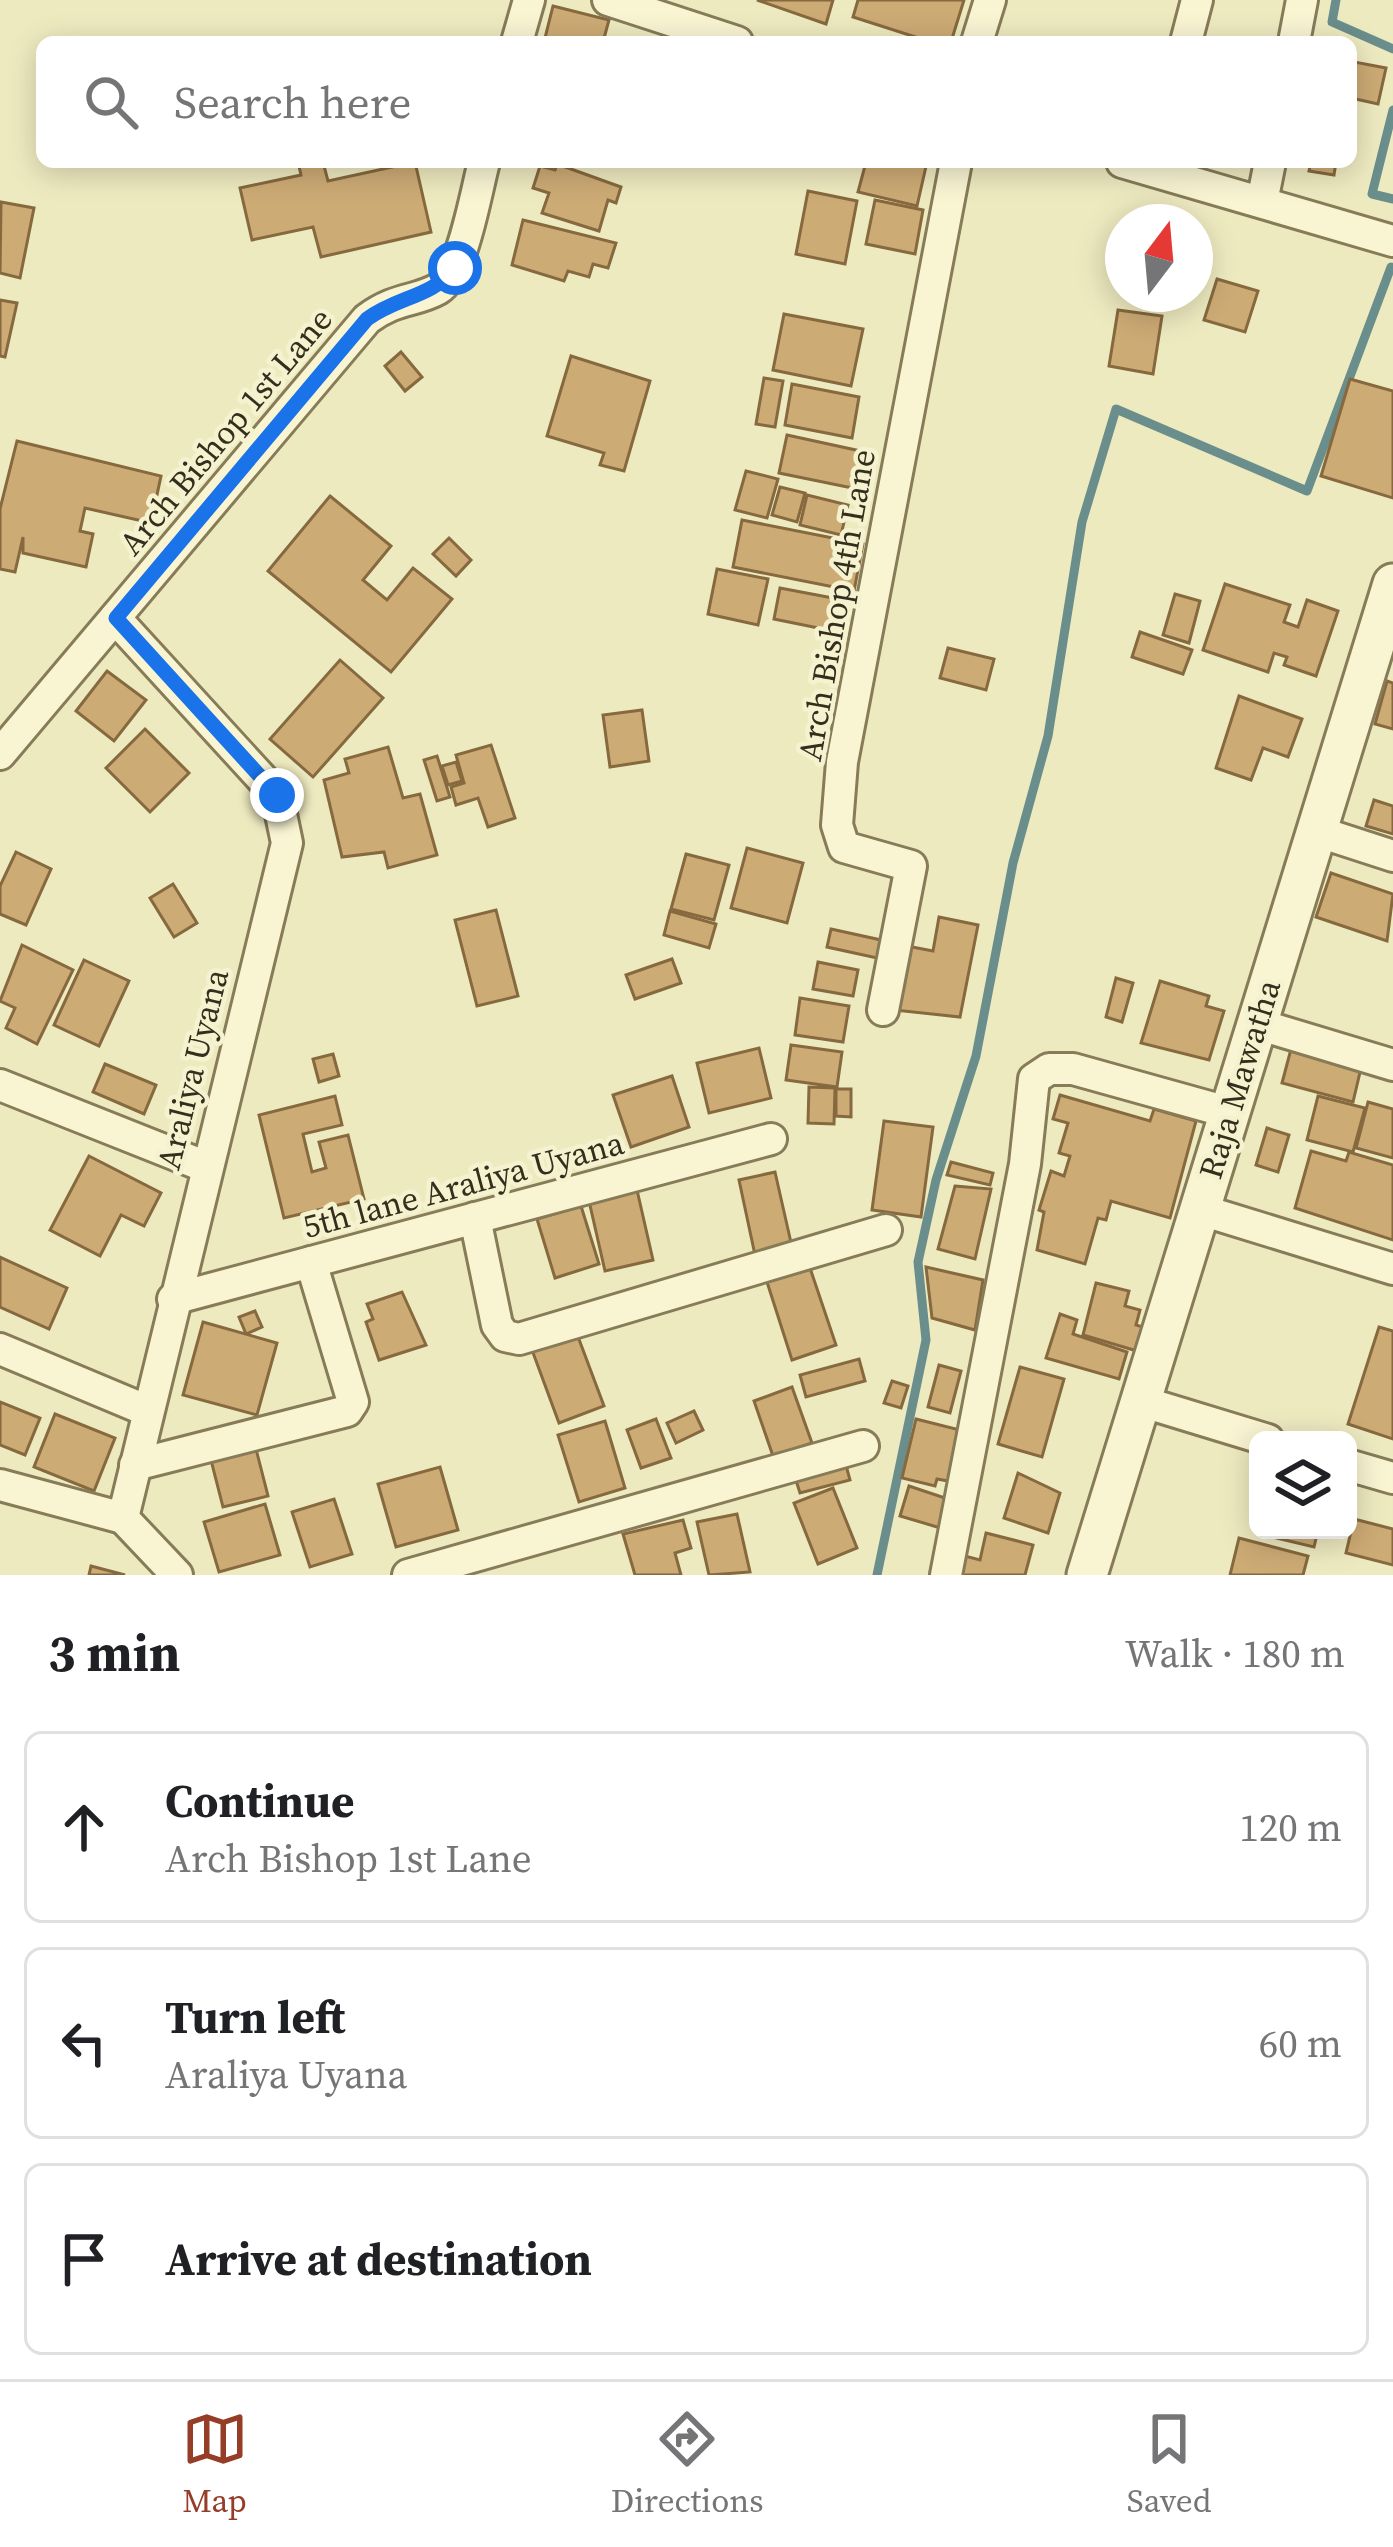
<!DOCTYPE html>
<meta charset="utf-8">
<style>
body{margin:0;font-family:"Source Serif 4",serif;background:#f2f2f2;color:#202124}
.controls{position:absolute;right:36px;bottom:36px;display:grid;overflow:hidden;border-radius:18px;box-shadow:0 6px 30px #0003}
.controls button{width:108px;height:108px;display:grid;place-items:center;padding:0;border:0;border-bottom:3px solid #e0e0e0;background:#fff;color:#202124;font:60px sans-serif}
.compass{position:absolute;left:1105px;top:204px;width:108px;height:108px;border-radius:50%;background:#fff;box-shadow:0 6px 30px #0003;rotate:16deg}
.stop{position:absolute;width:36px;height:36px;margin:-27px;border:9px solid #1a73e8;border-radius:50%;background:#fff}
.stop.end{background:#1a73e8;border-color:#fff;box-shadow:0 3px 12px #0008}
.list{margin:0;padding:0;list-style:none}
h2{display:flex;justify-content:space-between;align-items:center;height:156px;margin:0;padding:0 48px;font-size:51px}
h2 small{font-size:39px;font-weight:400;color:#757577}
.list li{display:grid;grid-template-columns:78px 1fr auto;gap:36px;align-items:center;box-sizing:border-box;height:192px;margin:0 24px 24px;padding:0 24px;border:3px solid #e0e0e0;border-radius:18px}
.list b{display:block;font-size:45px;white-space:nowrap}
.list p{margin:0;font-size:39px;white-space:nowrap;color:#757577}
.list em{font-size:39px;font-style:normal;color:#757577}
.icon{flex:none;width:66px;height:66px;fill:none;stroke:currentColor;stroke-width:2;stroke-linecap:round;stroke-linejoin:round}
.map{position:relative;flex:none;width:1393px;height:1575px;overflow:hidden}
.search{position:absolute;background:#fff;box-shadow:0 6px 30px #0003;left:36px;right:36px;top:36px;height:132px;display:flex;align-items:center;gap:30px;box-sizing:border-box;padding:0 42px;border-radius:18px;color:#757577;font-size:45px}
.sheet{height:804px;background:#fff}
nav{display:flex;justify-content:space-around;align-items:center;box-sizing:border-box;height:168px;border-top:3px solid #e0e0e0;background:#fff;font-size:33px;color:#757577}
nav a{display:grid;justify-items:center;gap:6px}
nav .on{color:#963d28}
.map>svg:first-child{display:block}
.lines{fill:none;stroke-linecap:round;stroke-linejoin:round}
.stream{stroke:#6a8e8c;stroke-width:9}
.building{fill:#cdab75;stroke:#86693e;stroke-width:3}
.minor-casing{stroke:#877b58;stroke-width:36}
.tertiary-casing{stroke:#877b58;stroke-width:45}
.minor{stroke:#f9f5d3;stroke-width:30}
.tertiary{stroke:#f9f5d3;stroke-width:39}
.route{stroke:#1a73e8;stroke-width:15}
.labels{text-anchor:middle;stroke-width:9;stroke-linejoin:round;paint-order:stroke}
.street-label{font-size:33px;fill:#362e1c;stroke:#f5f2d0}
</style>
<div class="map">
<svg width="1393" height="1575" viewBox="0 0 1393 1575">
<rect width="100%" height="100%" fill="#eeeac0"/>
<g class="lines">
<g class="stream">
<path d="M1336,0L1332,22L1393,49"/>
<path d="M1393,110L1372,194L1393,199"/>
<path d="M877,1575L926,1340L918,1262L936,1180L976,1056L1013,863L1048,736L1082,522L1116,409L1307,491L1391,267"/>
</g>
</g>
<g class="building">
<path d="M757,0H833L826,24Z"/>
<path d="M858,0H964L951,42H931L853,17Z"/>
<path d="M553,6L609,20L603,42H544Z"/>
<path d="M1351,56L1354,62L1386,68L1378,104L1351,98Z"/>
<path d="M298,162H323L328,181L415,162L431,232L321,257L313,227L252,240L240,188L301,175Z"/>
<path d="M866,162H927L917,206L858,192Z"/>
<path d="M1311,162H1336L1334,175L1309,171Z"/>
<path d="M557,164L621,187L616,203L608,200L599,231L542,213L549,193L533,188L540,166L555,170Z"/>
<path d="M808,191L857,201L845,264L796,254Z"/>
<path d="M875,200L923,210L915,254L866,244Z"/>
<path d="M1,202L34,208L20,278L0,273Z"/>
<path d="M523,220L616,243L608,268L593,264L589,277L568,271L564,281L512,265Z"/>
<path d="M1217,279L1258,291L1245,332L1204,320Z"/>
<path d="M0,300L17,303L5,357L0,356Z"/>
<path d="M1118,310L1162,316L1153,374L1109,366Z"/>
<path d="M784,314L863,329L851,386L773,370Z"/>
<path d="M401,352L422,377L405,391L385,366Z"/>
<path d="M571,356L650,381L624,471L600,465L604,453L547,436Z"/>
<path d="M764,378L783,381L775,427L756,424Z"/>
<path d="M1350,379L1393,391V498L1321,476Z"/>
<path d="M792,384L859,397L852,438L785,425Z"/>
<path d="M787,435L865,452L857,489L779,473Z"/>
<path d="M17,441L161,476L151,523L85,508L80,531L93,534L86,567L23,553V537L15,572L0,569V509Z"/>
<path d="M746,471L778,479L767,518L735,510Z"/>
<path d="M780,487L805,493L797,522L772,515Z"/>
<path d="M807,495L848,505L841,535L800,525Z"/>
<path d="M330,496L391,546L363,580L387,600L413,568L452,599L391,672L268,571Z"/>
<path d="M742,520L863,544L854,591L733,567Z"/>
<path d="M449,538L471,560L456,576L433,554Z"/>
<path d="M717,569L768,579L758,625L708,614Z"/>
<path d="M1225,584L1290,605L1284,622L1298,627L1307,600L1338,611L1316,676L1284,665L1287,657L1274,653L1268,672L1203,650Z"/>
<path d="M780,588L838,599L833,631L774,619Z"/>
<path d="M1175,594L1200,601L1189,643L1163,635Z"/>
<path d="M1140,632L1192,650L1183,674L1132,657Z"/>
<path d="M948,648L994,659L986,690L940,678Z"/>
<path d="M340,660L383,698L313,777L270,739Z"/>
<path d="M107,671L146,700L114,741L76,711Z"/>
<path d="M1387,681L1393,683V729L1375,724Z"/>
<path d="M1239,696L1302,719L1288,757L1263,748L1251,780L1216,768Z"/>
<path d="M642,710L649,761L610,767L603,715Z"/>
<path d="M145,729L189,773L150,812L106,768Z"/>
<path d="M491,745L515,818L488,827L478,798L456,805L451,787L464,783L456,755Z"/>
<path d="M388,747L403,798L420,794L437,855L388,868L384,852L342,857L324,780L349,773L345,759Z"/>
<path d="M437,756L450,797L437,801L424,760Z"/>
<path d="M456,762L462,781L448,785L442,766Z"/>
<path d="M1374,800L1393,806V834L1366,826Z"/>
<path d="M747,848L803,863L787,923L731,908Z"/>
<path d="M16,852L51,869L26,925L0,914V886Z"/>
<path d="M686,854L729,865L714,920L671,909Z"/>
<path d="M1331,873L1393,894L1387,941L1316,917Z"/>
<path d="M173,884L197,923L174,937L150,898Z"/>
<path d="M496,910L518,996L477,1006L455,920Z"/>
<path d="M670,911L716,924L709,948L664,935Z"/>
<path d="M939,917L978,925L960,1017L894,1010L907,946L933,951Z"/>
<path d="M831,929L881,940L877,958L827,947Z"/>
<path d="M22,945L73,970L37,1044L6,1028L15,1008L0,1001Z"/>
<path d="M672,959L681,983L635,999L626,975Z"/>
<path d="M84,960L129,981L99,1046L54,1025Z"/>
<path d="M818,962L858,970L853,996L813,989Z"/>
<path d="M1116,978L1133,983L1122,1022L1106,1017Z"/>
<path d="M1160,981L1209,996L1206,1006L1224,1011L1209,1060L1141,1043Z"/>
<path d="M800,998L849,1006L843,1042L795,1035Z"/>
<path d="M791,1045L842,1052L837,1087L786,1080Z"/>
<path d="M759,1048L771,1098L709,1113L697,1063Z"/>
<path d="M1291,1049L1361,1068L1353,1102L1282,1083Z"/>
<path d="M333,1054L339,1076L319,1082L313,1059Z"/>
<path d="M105,1064L156,1085L144,1114L93,1092Z"/>
<path d="M672,1076L689,1127L631,1147L613,1095Z"/>
<path d="M809,1087L835,1088L834,1124L808,1123Z"/>
<path d="M836,1089H851V1117L836,1116Z"/>
<path d="M1060,1095L1150,1121L1154,1109L1196,1121L1170,1218L1111,1201L1106,1220L1098,1218L1085,1264L1037,1250L1044,1212L1039,1210L1051,1171L1064,1176L1070,1156L1059,1153L1068,1123L1053,1119Z"/>
<path d="M335,1096L342,1125L303,1134L312,1172L326,1168L319,1142L348,1135L364,1199L284,1218L259,1115Z"/>
<path d="M1318,1096L1365,1108L1353,1152L1307,1140Z"/>
<path d="M1368,1102L1393,1109V1158L1356,1148Z"/>
<path d="M884,1121L933,1127L921,1217L872,1210Z"/>
<path d="M1267,1128L1289,1135L1278,1172L1256,1165Z"/>
<path d="M1311,1151L1346,1161L1349,1152L1393,1165V1240L1295,1208Z"/>
<path d="M89,1156L161,1193L144,1226L121,1215L100,1256L50,1230Z"/>
<path d="M951,1162L993,1173L990,1185L947,1175Z"/>
<path d="M775,1172L792,1247L755,1255L739,1180Z"/>
<path d="M955,1186L991,1189L975,1259L938,1249Z"/>
<path d="M637,1190L653,1260L605,1271L589,1201Z"/>
<path d="M581,1206L599,1264L555,1278L537,1219Z"/>
<path d="M0,1257L67,1288L49,1329L0,1307Z"/>
<path d="M926,1267L983,1280L975,1330L932,1318Z"/>
<path d="M810,1268L836,1345L792,1360L767,1282Z"/>
<path d="M1096,1283L1129,1291L1125,1306L1140,1310L1136,1325L1143,1327L1137,1351L1083,1335Z"/>
<path d="M402,1292L426,1345L379,1360L366,1322L373,1319L367,1304Z"/>
<path d="M255,1311L262,1327L246,1334L239,1317Z"/>
<path d="M1060,1314L1077,1320L1073,1334L1127,1352L1119,1379L1046,1358Z"/>
<path d="M203,1322L277,1343L257,1415L183,1395Z"/>
<path d="M1379,1327L1393,1331V1439L1348,1424Z"/>
<path d="M577,1334L604,1406L559,1423L532,1350Z"/>
<path d="M859,1359L865,1381L806,1397L800,1375Z"/>
<path d="M939,1365L961,1371L950,1413L928,1407Z"/>
<path d="M1020,1367L1064,1379L1042,1457L998,1444Z"/>
<path d="M892,1381L908,1386L901,1408L884,1403Z"/>
<path d="M792,1387L812,1443L773,1456L754,1401Z"/>
<path d="M0,1402L40,1418L25,1455L0,1445Z"/>
<path d="M694,1411L703,1430L676,1443L667,1423Z"/>
<path d="M55,1414L115,1438L94,1491L34,1467Z"/>
<path d="M656,1419L671,1458L641,1468L627,1430Z"/>
<path d="M916,1419L960,1430L948,1481L937,1479L935,1486L902,1478Z"/>
<path d="M605,1421L625,1488L579,1502L558,1435Z"/>
<path d="M256,1449L268,1496L223,1507L211,1460Z"/>
<path d="M844,1458L850,1480L800,1493L793,1471Z"/>
<path d="M440,1467L458,1530L396,1547L378,1484Z"/>
<path d="M1018,1473L1060,1493L1048,1533L1004,1518Z"/>
<path d="M909,1486L951,1500L944,1529L900,1516Z"/>
<path d="M833,1488L857,1548L818,1564L794,1503Z"/>
<path d="M334,1499L352,1554L310,1567L292,1512Z"/>
<path d="M265,1504L280,1555L219,1572L204,1522Z"/>
<path d="M737,1514L750,1572L709,1575L697,1522Z"/>
<path d="M1354,1519L1393,1529V1565L1346,1553Z"/>
<path d="M683,1520L691,1548L675,1553L681,1575H635L623,1534Z"/>
<path d="M1269,1530H1318L1314,1547L1268,1536Z"/>
<path d="M986,1533L1033,1545L1025,1575H960L965,1556L980,1560Z"/>
<path d="M1239,1538L1308,1556L1303,1575H1230Z"/>
<path d="M91,1566L125,1575H89Z"/>
</g>
<g class="lines">
<defs>
<g id="minor">
<path d="M608,0L737,42"/>
<path d="M517,42L529,0"/>
<path d="M977,42L990,0"/>
<path d="M1186,42L1197,0"/>
<path d="M1294,42L1302,0"/>
<path d="M1122,162L1393,241"/>
<path d="M1262,202L1270,162"/>
<path d="M115,618L277,795L287,843L123,1518L177,1575"/>
<path d="M0,754L367,319C397,297 415,302 438,289C463,274 476,191 484,162"/>
<path d="M1316,831L1393,856"/>
<path d="M883,1010L911,866L844,847L837,825L842,762L956,162"/>
<path d="M1257,1024L1393,1065"/>
<path d="M0,1085L204,1166"/>
<path d="M1198,1209L1393,1269"/>
<path d="M475,1218L497,1325L505,1336L519,1339L886,1230"/>
<path d="M173,1299L771,1139"/>
<path d="M0,1349L148,1411"/>
<path d="M1140,1401L1268,1440"/>
<path d="M135,1465L347,1411L353,1402L311,1262"/>
<path d="M1348,1465L1393,1478"/>
<path d="M0,1485L123,1518"/>
<path d="M408,1575L863,1446"/>
<path d="M946,1575L1025,1164L1034,1079L1049,1069H1073L1231,1113"/>
</g>
<path id="tertiary" d="M1087,1575L1393,584"/>
</defs>
<use href="#minor" class="minor-casing"/>
<use href="#tertiary" class="tertiary-casing"/>
<use href="#minor" class="minor"/>
<use href="#tertiary" class="tertiary"/>
</g>
<g class="lines">
<path class="route" d="M277,795L116,618L367,319C398,296 431,298 455,268"/>
</g>
<g class="labels">
<g class="street-label">
<text transform="translate(225 431) rotate(-50)" y="12">Arch Bishop 1st Lane</text>
<text transform="translate(836 605) rotate(-80)" y="12">Arch Bishop 4th Lane</text>
<text transform="translate(192 1069) rotate(-76)" y="12">Araliya Uyana</text>
<text transform="translate(1239 1079) rotate(-73)" y="12">Raja Mawatha</text>
<text transform="translate(463 1184) rotate(-15)" y="12">5th lane Araliya Uyana</text>
</g>
</g>
</svg>
<div class="controls">
<button><svg class="icon" aria-label="layers" viewBox="0 0 24 24"><path d="M12 4l9 5-9 5-9-5zM3 14l9 5 9-5"/></svg></button>
</div>
<svg class="compass" viewBox="-18 -18 36 36"><path d="M0-13l5 13h-10z" fill="#e53935"/><path d="M0 13l5-13h-10z" fill="#757577"/></svg>
<div class="stop" style="left:455px;top:268px"></div>
<div class="stop end" style="left:277px;top:795px"></div>
<div class="search"><svg class="icon" aria-label="search" viewBox="0 0 24 24"><circle cx="10" cy="10" r="6"/><path d="M15 15l6 6"/></svg>Search here</div>
</div>
<section class="sheet">
<h2>3 min<small>Walk · 180 m</small></h2>
<ul class="list">
<li><svg class="icon" aria-label="ahead" viewBox="0 0 24 24"><path d="M12 20V5M6 11l6-6 6 6"/></svg><div><b>Continue</b><p>Arch Bishop 1st Lane</p></div><em>120 m</em></li>
<li><svg class="icon" aria-label="left" viewBox="0 0 24 24"><path d="M17 20v-9H6M10 6l-5 5 5 5"/></svg><div><b>Turn left</b><p>Araliya Uyana</p></div><em>60 m</em></li>
<li><svg class="icon" aria-label="arrive" viewBox="0 0 24 24"><path d="M6 21V4h12l-3 4 3 4H6"/></svg><div><b>Arrive at destination</b></div></li>
</ul>
</section>
<nav>
<a class="on"><svg class="icon" aria-label="map" viewBox="0 0 24 24"><path d="M3 6l6-2 6 2 6-2v14l-6 2-6-2-6 2zM9 4v14M15 6v14"/></svg>Map</a>
<a><svg class="icon" aria-label="directions" viewBox="0 0 24 24"><path d="M12 3l9 9-9 9-9-9zM9 14v-3h6M13 9l2 2-2 2"/></svg>Directions</a>
<a><svg class="icon" aria-label="saved" viewBox="0 0 24 24"><path d="M7 4h10v16l-5-4-5 4z"/></svg>Saved</a>
</nav>
